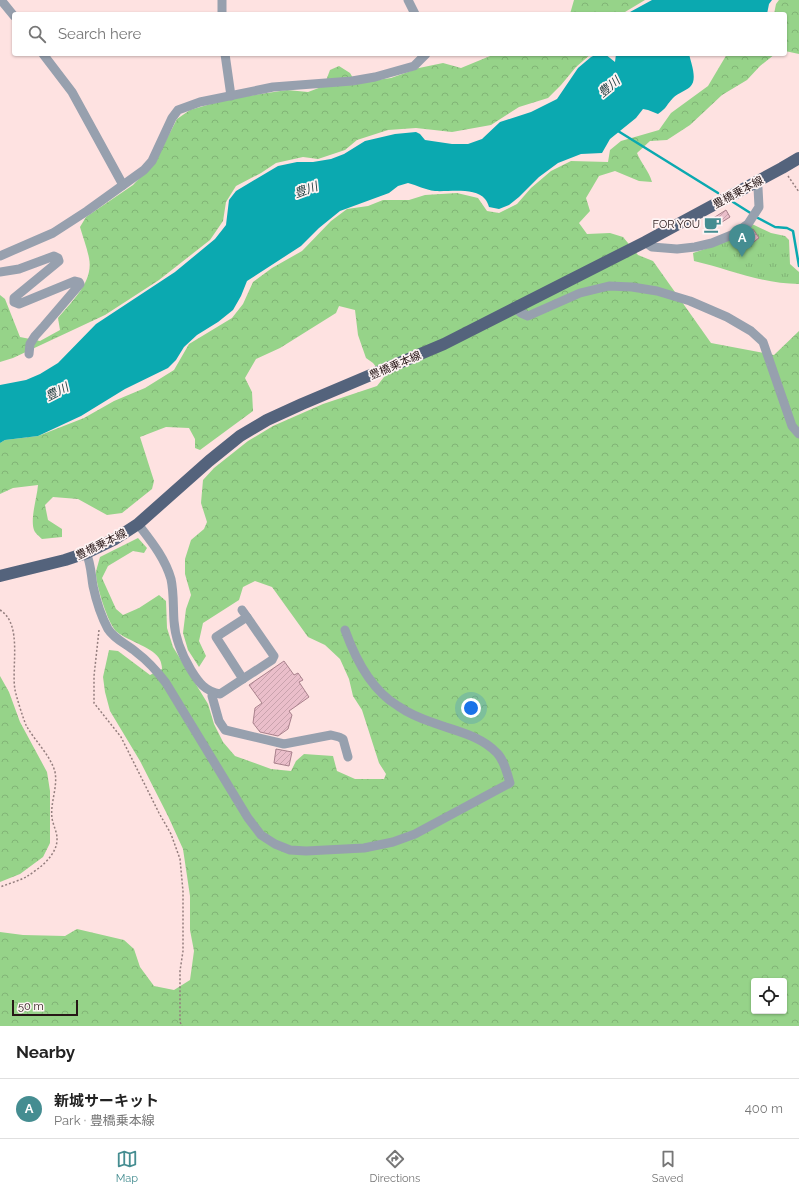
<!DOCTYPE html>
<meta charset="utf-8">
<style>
body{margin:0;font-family:Raleway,"Noto Sans JP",sans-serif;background:#f6f6f6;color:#222}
.controls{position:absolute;right:12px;bottom:12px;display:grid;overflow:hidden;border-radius:4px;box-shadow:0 1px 3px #0004}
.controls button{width:36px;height:36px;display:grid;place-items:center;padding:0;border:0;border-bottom:1px solid #e0e0e0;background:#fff;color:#222;font:20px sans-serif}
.scale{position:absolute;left:12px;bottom:10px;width:66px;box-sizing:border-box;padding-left:4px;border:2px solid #271717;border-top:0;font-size:11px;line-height:14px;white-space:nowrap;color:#271717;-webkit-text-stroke:3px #fef4f4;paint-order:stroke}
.you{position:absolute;left:471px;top:708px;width:14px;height:14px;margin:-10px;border:3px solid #fff;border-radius:50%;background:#1a73e8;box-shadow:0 0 0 6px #1a73e833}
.badge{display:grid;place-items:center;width:26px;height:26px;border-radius:50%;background:#458d91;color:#fff;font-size:13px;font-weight:700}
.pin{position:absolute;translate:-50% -33px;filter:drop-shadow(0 1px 2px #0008)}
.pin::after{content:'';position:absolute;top:21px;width:14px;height:12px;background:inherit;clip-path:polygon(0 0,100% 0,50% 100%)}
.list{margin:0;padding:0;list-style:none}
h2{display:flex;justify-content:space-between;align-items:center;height:52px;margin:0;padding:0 16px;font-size:17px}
h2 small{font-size:13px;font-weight:400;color:#767676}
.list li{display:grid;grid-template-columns:26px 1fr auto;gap:12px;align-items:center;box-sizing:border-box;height:60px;padding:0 16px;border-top:1px solid #e0e0e0}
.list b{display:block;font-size:15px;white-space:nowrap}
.list p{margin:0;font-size:13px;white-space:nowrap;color:#767676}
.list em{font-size:13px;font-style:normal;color:#767676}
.icon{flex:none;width:22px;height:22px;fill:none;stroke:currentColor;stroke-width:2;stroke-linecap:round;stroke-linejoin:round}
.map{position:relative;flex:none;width:799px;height:1026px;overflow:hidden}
.search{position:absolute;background:#fff;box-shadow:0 1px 3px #0004;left:12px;right:12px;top:12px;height:44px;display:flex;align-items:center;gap:10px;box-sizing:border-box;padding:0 14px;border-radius:4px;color:#767676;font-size:15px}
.sheet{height:112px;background:#fff}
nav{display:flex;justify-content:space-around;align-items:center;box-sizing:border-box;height:56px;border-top:1px solid #e0e0e0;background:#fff;font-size:11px;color:#767676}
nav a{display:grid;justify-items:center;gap:2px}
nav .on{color:#458d91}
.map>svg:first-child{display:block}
.forest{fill:url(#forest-crowns);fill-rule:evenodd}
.park{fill:url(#park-tufts)}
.water{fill:#0ba9b0}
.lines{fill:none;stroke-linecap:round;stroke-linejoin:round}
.stream{stroke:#0ba9b0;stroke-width:2.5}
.building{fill:url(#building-hatch);stroke:#a9818c}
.path{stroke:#947e7e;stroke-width:1.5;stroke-dasharray:2 2;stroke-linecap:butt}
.minor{stroke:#97a0ae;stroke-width:9}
.major{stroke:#54637c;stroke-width:12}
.labels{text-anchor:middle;stroke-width:3.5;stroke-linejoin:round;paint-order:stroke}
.street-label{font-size:11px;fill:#271717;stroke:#fef4f4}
.poi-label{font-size:11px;fill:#271717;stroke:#fef4f4;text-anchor:end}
.water-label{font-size:12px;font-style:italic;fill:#264244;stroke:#fef4f4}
</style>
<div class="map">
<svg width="799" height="1026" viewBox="0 0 799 1026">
<defs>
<pattern id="forest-crowns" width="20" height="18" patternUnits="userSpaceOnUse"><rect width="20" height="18" fill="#96d389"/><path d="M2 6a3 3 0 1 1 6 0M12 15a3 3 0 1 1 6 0" fill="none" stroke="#81b476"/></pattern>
<pattern id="park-tufts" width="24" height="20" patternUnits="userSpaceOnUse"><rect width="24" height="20" fill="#96d389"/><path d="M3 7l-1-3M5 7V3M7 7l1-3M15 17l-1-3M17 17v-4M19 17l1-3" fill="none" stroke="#81b476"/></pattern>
<pattern id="building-hatch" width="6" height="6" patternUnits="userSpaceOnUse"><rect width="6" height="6" fill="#eabeca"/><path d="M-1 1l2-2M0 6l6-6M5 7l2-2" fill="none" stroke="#c9a3ad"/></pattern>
</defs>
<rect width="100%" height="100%" fill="#fee2e1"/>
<g class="forest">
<path d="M574,0H645L625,12L624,14H570Z"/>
<path d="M779,0H799V54L785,51V14H774L776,4Z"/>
<path d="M495,54H591L576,67L561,85L548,98L519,107L491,125L452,132L416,128L388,130L357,140L345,150L318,159L303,157L276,163L261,173L236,186L226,202L223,221L210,240L159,280L105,315L13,358L0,362V295L5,299L20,337L40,341L60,330L58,318C71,302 94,282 89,258C87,248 83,237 80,227L86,217L133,185L155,162L177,119L190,110L228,99L287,90L308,92L324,86L330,70L339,66L350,73L356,83L391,78L419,68L443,63L461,68Z"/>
<path d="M727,54H775L760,66L747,80L722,95L690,125L667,140L650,141L637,153C641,163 649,171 652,182L639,181L615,171L599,176L586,198L590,211L579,223L587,234L610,233L623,237L638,255L653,261L711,343L774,355L799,331V1026H0V932L23,935L65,936L77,929L124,940L134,949L140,967L154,986L174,990L190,980L194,951L190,930V896L183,849L168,816L140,761L110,711L105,692L103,677L109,650L118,651L150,675L162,669C162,666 161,662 160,660C155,648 128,641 117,632C108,625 95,582 96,572C97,567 99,561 100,557L138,538L147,548L144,553L133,551L108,566L102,578L116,609L123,615L139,608L159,595L166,601L167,628L173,647L208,704L214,724L223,742L235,756L271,769L291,771L296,761L304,754L333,756L337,771L355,779H384L386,774L379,763L362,710L353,696L349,679L340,659L325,645L308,637L272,587L255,581L243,587L239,600L203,623L199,641L206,656L199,667L188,650L183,633L186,609L191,595L185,574V559L191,540L204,529L207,522L201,503L203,480L214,468L248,441L273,426L323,404L377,386L384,377L373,363L366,358L358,335L355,310L339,306L336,313L280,348L256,359L245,378L252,392L253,411L200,450L195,448V439L189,428L166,427L140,437L154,481L152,489L122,513L107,515L78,499L53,497L45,505L48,520L62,529V537L42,539C40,537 35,533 34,530C30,518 37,498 38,485L13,488L0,494V443L5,440L38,436L84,418L114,401L145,388L174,370L189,344L232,318L243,304L253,282L272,268L302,251L331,221L347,209L368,206L383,200H409L425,195L457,193L478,198L487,211L499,213L517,204L531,188L551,171L571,161L608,162L610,150L621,141L659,130L671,113L708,86ZM754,981H784V1011H754Z"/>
<path d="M0,676L9,692L20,722L47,772L50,791V843L43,857L20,874L0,882Z"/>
</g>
<path class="park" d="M752,224L771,233L785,236L789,240L790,264L799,272V284C762,284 729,269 694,261L693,253L714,246Z"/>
<g class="water">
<path d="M652,0H772L769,4L767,14H628L630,12Z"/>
<path d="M597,54H605L615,62L616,54H689C691,63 698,80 690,87C685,91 678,93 673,98C667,104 667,108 658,114L648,110L643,109L636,118L610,139L602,153L581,154L558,163L539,177L519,197L509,205L499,209L489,207C488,204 487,201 485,199C475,187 449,192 435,191C425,190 417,185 408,183L398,186L389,193L340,211L319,228L301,246L247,281L241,296L233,310L218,322L197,335L184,347L176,360L168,368L125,389L81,416L38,436L5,440L0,443V385L26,380L40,374L58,363L96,324L175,272L215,239L226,225L229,200L236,191L278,166L297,162H313L331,159L344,154L365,141L395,134L416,132L420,134L425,140L452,144H468L482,139L500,122L531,112L557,99L578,68L591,57Z"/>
</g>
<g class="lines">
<g class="stream">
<path d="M618,131L718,193"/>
<path d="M733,202L752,214"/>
<path d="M756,217L775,227L787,228L793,231L799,266"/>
</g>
</g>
<g class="building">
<path d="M726,210L730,217L711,229L707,222Z"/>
<path d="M753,229L759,238L743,250L736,241Z"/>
<path d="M284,661L294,675L298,673L303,680L299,682L309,697L289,711L292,715L288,729L278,736L260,732L253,723L255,708L262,703L249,685Z"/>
<path d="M276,749L292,752L289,766L274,763Z"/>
</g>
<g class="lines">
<g class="path">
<path d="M788,176L799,192"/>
<path d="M0,610C23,624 11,667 15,690C17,699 23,718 26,725C34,740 51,756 55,772C58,787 50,803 52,818C53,825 57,832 57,838C58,855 39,869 26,877C18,881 8,884 0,887"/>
<path d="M99,630L94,676V703L121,737L159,813L171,834L180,859L183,891V951L180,971V1022L182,1026"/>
</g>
<g class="minor">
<path d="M1,0L14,16"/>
<path d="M408,0L415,14"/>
<path d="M222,14V0"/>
<path d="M43,54L72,92L123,185"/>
<path d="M225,54L231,96"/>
<path d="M645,242L652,247L677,249L695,247L712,243L734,234L748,224L759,207L758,188L755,183"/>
<path d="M0,256L53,233L87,211L144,170L152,161L172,118L178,110L200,102L273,87L352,81L375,77L414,66L426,54"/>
<path d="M0,272L19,269L54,256L58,258L59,261L14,298V302L19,304L75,281L79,282L80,284L44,326L35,336L30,344L29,354"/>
<path d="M515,308L521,313L528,316L580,293L609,286L632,287L657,291L690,301L727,317L751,331L763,342L792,426L799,434"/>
<path d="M138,524C151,541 165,558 171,579C174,593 173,607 174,621C175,639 182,655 191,670C199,683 205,691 220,694L272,660L274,656L247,617"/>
<path d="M86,553C91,563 91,574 93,586C96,600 101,616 108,629C115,640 127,644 136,652C148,661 157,671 166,683L248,818L261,835L275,844L290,850L306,851L364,848L393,842L415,834L510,783C507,773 504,760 497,753C480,735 455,731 434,723C422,719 408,713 398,706C371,690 355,658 345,630"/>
<path d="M242,610L247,617L216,637L243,679"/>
<path d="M213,693L212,696L219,721L225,730L284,744L331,735L339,737L343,739L348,757"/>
</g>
<path class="major" d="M0,576L65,560L86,553L115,539L138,524L209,461L240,436L267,420L302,404L444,344L645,242L782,168L799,158"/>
</g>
<defs>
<symbol id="cafe-bare" viewBox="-9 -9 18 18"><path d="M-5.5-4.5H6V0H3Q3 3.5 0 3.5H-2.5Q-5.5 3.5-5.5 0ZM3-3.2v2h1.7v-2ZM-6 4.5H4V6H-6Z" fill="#458d91" stroke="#fef4f4" stroke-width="2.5" paint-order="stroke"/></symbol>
</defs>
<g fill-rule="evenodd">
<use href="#cafe-bare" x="700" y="212" width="25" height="25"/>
</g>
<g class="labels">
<g class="street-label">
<text transform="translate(738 192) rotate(-28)" y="4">豊橋乗本線</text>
<text transform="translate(395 365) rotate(-23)" y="4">豊橋乗本線</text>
<text transform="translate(101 544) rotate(-26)" y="4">豊橋乗本線</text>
</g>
<g class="poi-label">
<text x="700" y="228">FOR YOU</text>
</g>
<g class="water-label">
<text transform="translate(609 87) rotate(-40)" y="4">豊川</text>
<text transform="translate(306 190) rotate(-20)" y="4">豊川</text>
<text transform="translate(57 392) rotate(-27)" y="4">豊川</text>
</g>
</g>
</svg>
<div class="controls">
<button><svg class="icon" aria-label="locate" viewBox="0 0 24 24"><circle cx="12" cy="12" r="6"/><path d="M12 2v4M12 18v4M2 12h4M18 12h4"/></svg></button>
</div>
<div class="scale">50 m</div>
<div class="you"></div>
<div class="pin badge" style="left:742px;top:257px">A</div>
<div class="search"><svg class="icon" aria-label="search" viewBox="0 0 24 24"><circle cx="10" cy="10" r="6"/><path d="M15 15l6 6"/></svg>Search here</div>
</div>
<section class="sheet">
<h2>Nearby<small></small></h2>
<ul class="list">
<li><span class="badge">A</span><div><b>新城サーキット</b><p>Park · 豊橋乗本線</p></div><em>400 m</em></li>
</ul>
</section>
<nav>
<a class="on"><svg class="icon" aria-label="map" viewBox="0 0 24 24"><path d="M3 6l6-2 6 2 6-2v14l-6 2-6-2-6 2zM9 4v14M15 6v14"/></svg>Map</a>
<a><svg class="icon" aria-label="directions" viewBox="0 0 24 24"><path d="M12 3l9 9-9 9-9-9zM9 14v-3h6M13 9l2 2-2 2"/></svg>Directions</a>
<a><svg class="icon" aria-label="saved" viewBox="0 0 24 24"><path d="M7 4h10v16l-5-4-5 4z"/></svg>Saved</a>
</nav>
